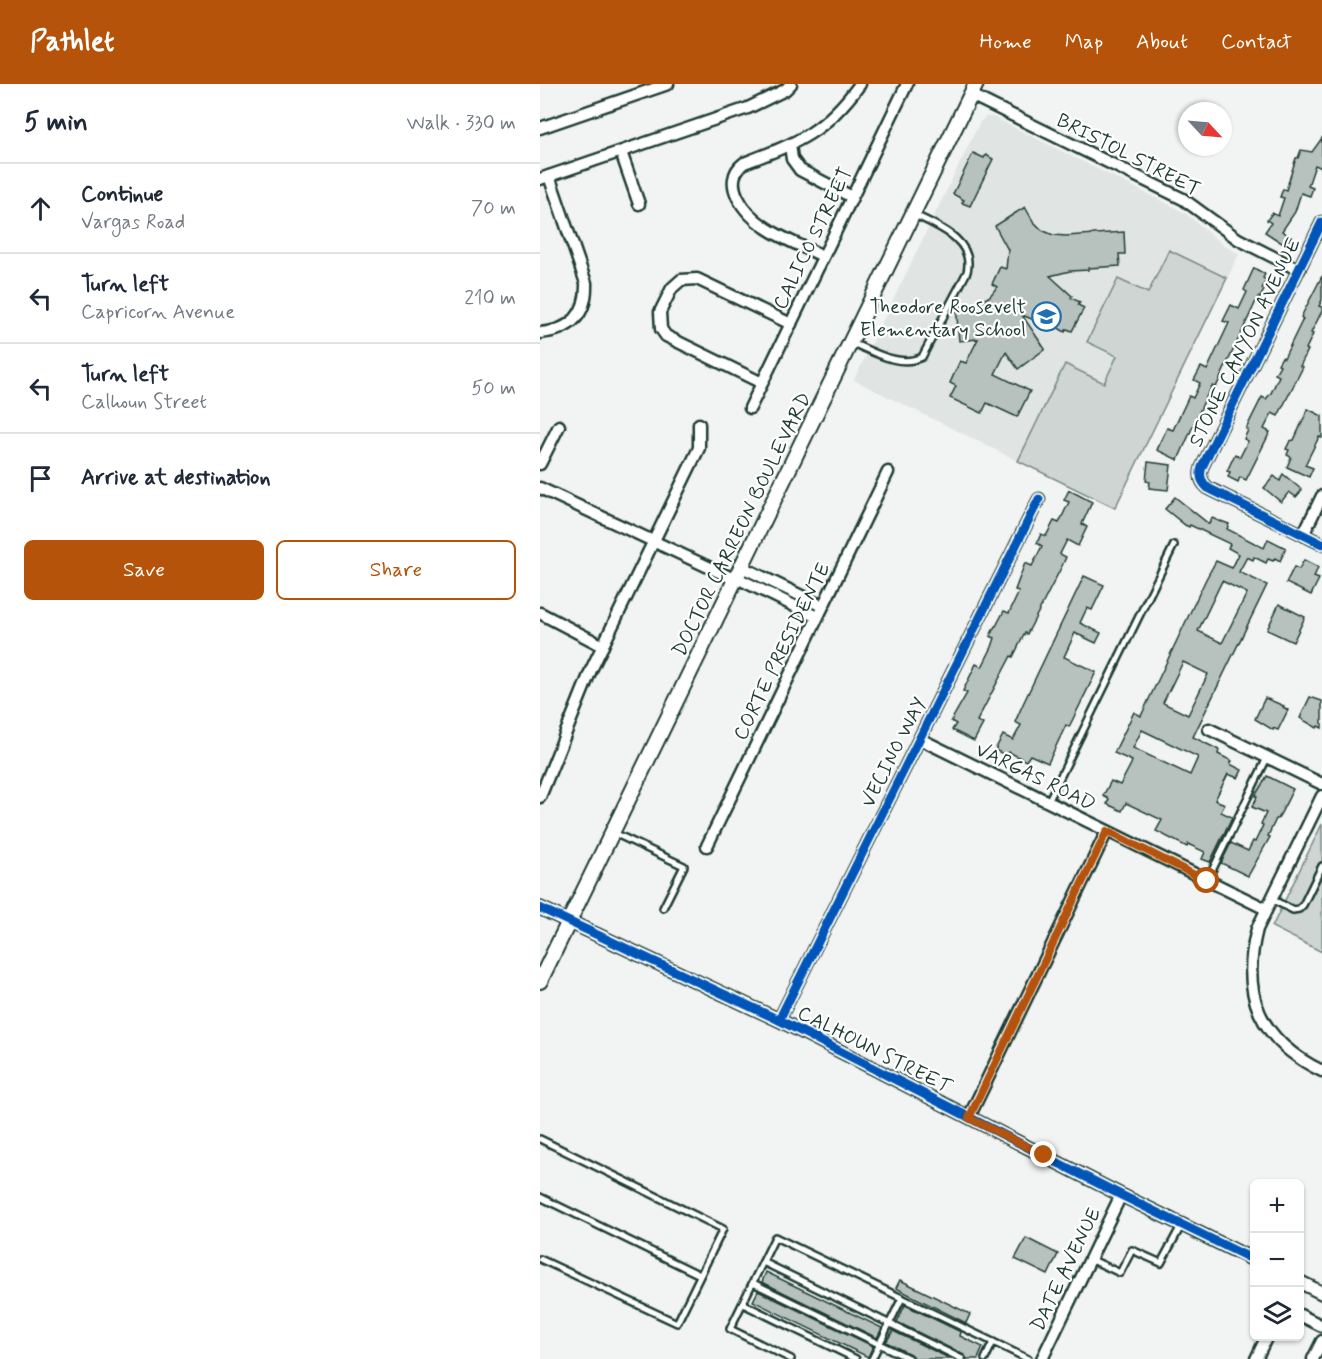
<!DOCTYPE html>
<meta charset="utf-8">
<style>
body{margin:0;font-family:Mynerve,sans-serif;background:#f6f6f7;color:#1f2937}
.controls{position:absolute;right:18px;bottom:18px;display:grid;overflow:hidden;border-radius:9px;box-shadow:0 2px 4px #0004}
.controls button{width:54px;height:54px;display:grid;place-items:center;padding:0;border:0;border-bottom:2px solid #e0e1e3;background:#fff;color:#1f2937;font:30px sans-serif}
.compass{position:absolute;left:638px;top:18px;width:54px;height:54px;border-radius:50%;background:#fff;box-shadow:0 2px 4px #0004;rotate:116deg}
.stop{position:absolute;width:18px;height:18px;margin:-14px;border:4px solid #b45309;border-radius:50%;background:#fff}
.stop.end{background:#b45309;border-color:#fff;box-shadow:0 2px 6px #0008}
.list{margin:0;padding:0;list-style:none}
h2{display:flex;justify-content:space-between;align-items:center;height:78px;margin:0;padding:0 24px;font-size:26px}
h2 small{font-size:20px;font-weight:400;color:#747a83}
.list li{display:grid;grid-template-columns:39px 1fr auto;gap:18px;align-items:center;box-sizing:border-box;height:90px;padding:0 24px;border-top:2px solid #e0e1e3}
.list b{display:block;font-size:22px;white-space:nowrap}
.list p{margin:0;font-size:20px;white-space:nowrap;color:#747a83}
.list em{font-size:20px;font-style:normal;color:#747a83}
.actions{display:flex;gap:12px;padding:18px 24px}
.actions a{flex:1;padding:14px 0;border:2px solid #b45309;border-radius:9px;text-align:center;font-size:21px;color:#b45309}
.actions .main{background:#b45309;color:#fff}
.icon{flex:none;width:33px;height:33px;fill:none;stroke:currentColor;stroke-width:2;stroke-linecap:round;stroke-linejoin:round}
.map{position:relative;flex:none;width:782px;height:1275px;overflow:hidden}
header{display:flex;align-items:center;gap:36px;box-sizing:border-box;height:84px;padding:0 30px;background:#b45309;color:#fff}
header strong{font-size:28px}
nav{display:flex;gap:33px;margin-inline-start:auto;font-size:21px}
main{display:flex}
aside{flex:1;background:#fff}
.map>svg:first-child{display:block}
.built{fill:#e0e4e3}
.green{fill:#ced5d3;stroke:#768984;stroke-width:1.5}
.building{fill:#b7c1bd;stroke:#1f3d34;stroke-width:1.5;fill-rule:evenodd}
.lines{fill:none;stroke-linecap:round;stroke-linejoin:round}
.service-casing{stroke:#1f3d34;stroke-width:10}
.minor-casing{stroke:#1f3d34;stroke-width:15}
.tertiary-casing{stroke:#1f3d34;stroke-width:16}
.secondary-casing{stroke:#1f3d34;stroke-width:18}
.service{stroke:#fff;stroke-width:5}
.minor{stroke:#fff;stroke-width:10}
.tertiary{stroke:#fff;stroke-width:12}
.secondary{stroke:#fff;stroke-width:14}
.cycleway-casing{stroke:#fff;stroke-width:13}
.cycleway{stroke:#0057b8;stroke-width:9}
.route{stroke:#b45309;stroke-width:8}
.labels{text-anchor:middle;stroke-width:4.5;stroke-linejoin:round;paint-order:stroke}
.street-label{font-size:20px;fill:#1f3d34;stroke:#fff}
.poi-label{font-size:20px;fill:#1f3d34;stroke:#fff;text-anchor:end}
</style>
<header>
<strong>Pathlet</strong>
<nav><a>Home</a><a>Map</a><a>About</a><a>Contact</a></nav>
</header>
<main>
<aside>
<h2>5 min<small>Walk · 330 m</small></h2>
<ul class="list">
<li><svg class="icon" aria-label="ahead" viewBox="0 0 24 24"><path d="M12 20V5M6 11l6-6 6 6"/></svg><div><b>Continue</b><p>Vargas Road</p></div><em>70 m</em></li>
<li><svg class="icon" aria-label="left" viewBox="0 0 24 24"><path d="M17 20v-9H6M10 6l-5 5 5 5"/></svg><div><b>Turn left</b><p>Capricorn Avenue</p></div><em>210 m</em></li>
<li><svg class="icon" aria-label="left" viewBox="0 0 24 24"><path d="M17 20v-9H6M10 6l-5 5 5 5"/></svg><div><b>Turn left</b><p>Calhoun Street</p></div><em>50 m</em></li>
<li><svg class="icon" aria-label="arrive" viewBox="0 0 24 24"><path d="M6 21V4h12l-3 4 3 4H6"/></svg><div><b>Arrive at destination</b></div></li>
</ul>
<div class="actions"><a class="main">Save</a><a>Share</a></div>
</aside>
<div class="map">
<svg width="782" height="1275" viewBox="0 0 782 1275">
<rect width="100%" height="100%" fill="#f2f3f3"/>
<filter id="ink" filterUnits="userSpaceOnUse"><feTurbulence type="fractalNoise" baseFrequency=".0167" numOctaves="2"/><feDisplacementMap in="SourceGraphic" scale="12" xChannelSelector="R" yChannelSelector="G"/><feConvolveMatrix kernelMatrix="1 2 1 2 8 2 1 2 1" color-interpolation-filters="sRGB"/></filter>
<g filter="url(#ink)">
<path class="built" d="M446,33H453L636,124L649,132L682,160L699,170L575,425L314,296L440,38Z"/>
<g class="green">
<path d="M629,166L687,194L575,424L478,377L525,280L564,299L577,272L547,258L578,195L608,209Z"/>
<path d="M782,740V868L732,843Z"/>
</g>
<g class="building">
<path d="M782,54V84L775,81L768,102L773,104L770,112L761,109L755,128L742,147L751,153L745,161L725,148L731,139L727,136L732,129L738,132L744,114L740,113L743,105L746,106L756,74H758L761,66L772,68Z"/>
<path d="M433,69L444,74L446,71L453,75L430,122L422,119L424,116L413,110Z"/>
<path d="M485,123L493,137L502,146L513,151L526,152L584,148L585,170H579L580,182L548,184V186L530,187L510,192L532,212L531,214L540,218L538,221L544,224L532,247L527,245L525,248L517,243L516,245L482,231L505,265L478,285L466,268L455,290L490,307L477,333L447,319L442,329L410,314L416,302L410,299L420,277L426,279L438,255L419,257L416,222L431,221L442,217L450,212L457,203L452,200L460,183L466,185L468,166L455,142Z"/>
<path d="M714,184L725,190L723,194L726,196L722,205L724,206L720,214L718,213L676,303L672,302L664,317L638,376L617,366L627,344L633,346L649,312L653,314L660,299L654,296L661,283L667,286L689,239L683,237L691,221L699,225L707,208L704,206Z"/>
<path d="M782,192V216L779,222L782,223V227L771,249L773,250L766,265L768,266L760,282L763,283L738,332L732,329L724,345L730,348L706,396L700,393L698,398L688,393L690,388L687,387L695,370L700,373L708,357L704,355L708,346L706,345L722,313L726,315L731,309L739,292L735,290L740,281L738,280L742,273L744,274L763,235L761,233Z"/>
<path d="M768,325L782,332V354L779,353L765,381L773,384L769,393L747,383L751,373L747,371L749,366L746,365L750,357L754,356Z"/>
<path d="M608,378L631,381L628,406L609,404L610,398L606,397Z"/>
<path d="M743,390L762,406L756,413L749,408L741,418L724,404L734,392L740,397Z"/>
<path d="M529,406L552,418L542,440L547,443L538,462L527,456L520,470L526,473L522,482L487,550L485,549L473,573L471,572L437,637L443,640L434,657L412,646L416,640L411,637L427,609L423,607L436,580L442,583L452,563L455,554L450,552L455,542H456L464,527L469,529L477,512L479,507L475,506L485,479L492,482L502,462L497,459L501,450L506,452L514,437L519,439L529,418L524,416Z"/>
<path d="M635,413L669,440L672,434L681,438V437L689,440L687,445L724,464L728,455L746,464L740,477L735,474L733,477L728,475L726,479L714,473L713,476L707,473L699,488L727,501L653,653L679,666L678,670L692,677L690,680L702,686L698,694L688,690L675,716L685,720L681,728L692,733L670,778L662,775L665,768L648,760L647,763L616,747L622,736L586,719L582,727L567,720L569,715L563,712L571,697L580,701L591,680L592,677L574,669L594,628L601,632L666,495L676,477L692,484L699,470L688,464L690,460L650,441L649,443L645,441L625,425ZM682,497L707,509L682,559L658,547ZM643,578L668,590L648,631L623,619ZM602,646L658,673L650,691L593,664Z"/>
<path d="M764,476L778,483L774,493L779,495L771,511L746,499L754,483L759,485Z"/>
<path d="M544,492L564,501L552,526L547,524L540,539L561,549L556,559L535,549L524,573L556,588L529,643L526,641L508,679L490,671L486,677L469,668L467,672L455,666L463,651L473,656L481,641L475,638L483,620Z"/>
<path d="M739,520L765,533L753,558L727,546Z"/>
<path d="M770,613L782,617V644L778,642L777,644L760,634Z"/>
<path d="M725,614L744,622L743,623L748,626L738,646L733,644V646L715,635Z"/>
<path d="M727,692L753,705L738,735H736L728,752L730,753L708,792L681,779L691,759L708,767L713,757L715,758L723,741L721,740L726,729L712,723L717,713L715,712Z"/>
<path d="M486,1154L518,1170L508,1191L475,1175Z"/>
<path d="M226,1188L342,1244L337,1254L222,1198Z"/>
<path d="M360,1196L430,1230L426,1239L356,1204Z"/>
<path d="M218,1207L333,1262L328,1273L213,1217Z"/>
<path d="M365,1221L421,1248L420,1252L443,1263L438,1275H427L424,1271L357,1238Z"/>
<path d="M353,1247L411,1275H375L372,1271L346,1258Z"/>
</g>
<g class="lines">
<defs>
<g id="service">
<path d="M312,259C334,268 359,284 382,273L427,188C435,156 397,142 375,131"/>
<path d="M508,718L634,461"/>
<path d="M74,749L144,782L123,824"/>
<path d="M667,797L727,674"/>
<path d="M731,815L753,826L759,825L763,821L782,782"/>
<path d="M0,1055L183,1145L137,1239L0,1175"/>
<path d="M0,1113L160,1191"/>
<path d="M550,1175L580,1189L592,1166L621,1179L641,1142"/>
<path d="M223,1178L422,1275"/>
<path d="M213,1199L370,1275"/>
<path d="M203,1220L316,1275"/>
<path d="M453,1258L488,1275"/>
<path d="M251,1275L190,1245L235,1153L453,1258L445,1275"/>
<path d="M332,1275L362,1214"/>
</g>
<g id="minor">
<path d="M431,11L643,115L698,155L759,186"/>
<path d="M0,44L128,0"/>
<path d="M250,61L252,75L260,86L312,113"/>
<path d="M81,68L99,120"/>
<path d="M0,95L208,24L245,6L251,0"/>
<path d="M782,138L662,383C659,392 661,398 668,404L782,460"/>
<path d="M283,172C264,163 242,155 225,143C205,130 179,98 204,79C259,58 284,49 320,0"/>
<path d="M0,249C31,246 47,231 46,199L9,92"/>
<path d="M222,299L126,252L121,245L120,228L132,204L141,196L157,195L251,240"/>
<path d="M210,324L367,0"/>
<path d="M0,380L19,342"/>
<path d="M0,404L196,496"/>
<path d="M763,451L782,412"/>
<path d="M202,483L282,522"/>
<path d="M197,494L277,533"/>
<path d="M0,529L63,562"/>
<path d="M669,645L782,700"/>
<path d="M380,655L726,825"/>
<path d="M782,712L717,845C700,911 720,957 782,987"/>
<path d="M0,713L51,586L159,364V340"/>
<path d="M167,762L348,388"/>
<path d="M239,936L499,415"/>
<path d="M429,1033L567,747"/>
<path d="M760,1231L782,1242"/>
<path d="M502,1275L581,1111"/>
<path d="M716,1275L727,1252"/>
<path d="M773,1275L782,1257"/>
</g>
<g id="tertiary">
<path d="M0,824L239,936L581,1111L714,1176"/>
<path d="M760,1198L782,1209"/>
</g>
<path id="secondary" d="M0,897L436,0"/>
</defs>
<use href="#service" class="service-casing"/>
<use href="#minor" class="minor-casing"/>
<use href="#tertiary" class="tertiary-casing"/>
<use href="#secondary" class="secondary-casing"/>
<use href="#service" class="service"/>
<use href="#minor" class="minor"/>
<use href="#tertiary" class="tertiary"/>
<use href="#secondary" class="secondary"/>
<defs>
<g id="cycleway">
<path d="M782,138L662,383C659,392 661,398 668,404L782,460"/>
<path d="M0,824L239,936L581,1111L714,1176"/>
<path d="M239,936L499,415"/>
</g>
</defs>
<use href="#cycleway" class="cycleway-casing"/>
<use href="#cycleway" class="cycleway"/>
</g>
</g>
<g class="lines" filter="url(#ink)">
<path class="route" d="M504,1071L429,1034L567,747L667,797"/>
</g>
<defs>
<symbol id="school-ring" viewBox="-11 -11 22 22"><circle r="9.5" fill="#fff" stroke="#1f6fb2" stroke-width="1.5"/><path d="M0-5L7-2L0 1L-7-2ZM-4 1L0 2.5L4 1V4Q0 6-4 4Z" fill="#1f6fb2"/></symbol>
</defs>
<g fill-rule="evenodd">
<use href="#school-ring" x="490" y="216" width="33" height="33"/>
</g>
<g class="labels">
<g class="street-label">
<text transform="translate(589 70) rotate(27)" y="7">BRISTOL STREET</text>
<text transform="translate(272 154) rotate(-64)" y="7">CALICO STREET</text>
<text transform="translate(704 258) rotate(-64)" y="7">STONE CANYON AVENUE</text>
<text transform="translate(201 440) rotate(-64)" y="7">DOCTOR CARREON BOULEVARD</text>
<text transform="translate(241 567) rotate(-64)" y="7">CORTE PRESIDENTE</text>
<text transform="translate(353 668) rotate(-63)" y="7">VECINO WAY</text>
<text transform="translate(496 692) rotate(26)" y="7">VARGAS ROAD</text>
<text transform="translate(335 965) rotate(27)" y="7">CALHOUN STREET</text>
<text transform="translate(525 1185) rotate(-64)" y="7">DATE AVENUE</text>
</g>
<g class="poi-label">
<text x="486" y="229">Theodore Roosevelt<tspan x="486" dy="23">Elementary School</tspan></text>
</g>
</g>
</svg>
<div class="controls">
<button>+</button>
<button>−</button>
<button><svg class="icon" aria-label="layers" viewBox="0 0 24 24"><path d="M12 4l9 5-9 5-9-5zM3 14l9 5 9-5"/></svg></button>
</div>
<svg class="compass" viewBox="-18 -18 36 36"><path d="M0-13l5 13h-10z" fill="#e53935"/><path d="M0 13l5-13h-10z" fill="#747a83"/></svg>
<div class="stop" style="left:667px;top:797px"></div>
<div class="stop end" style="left:504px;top:1071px"></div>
</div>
</main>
